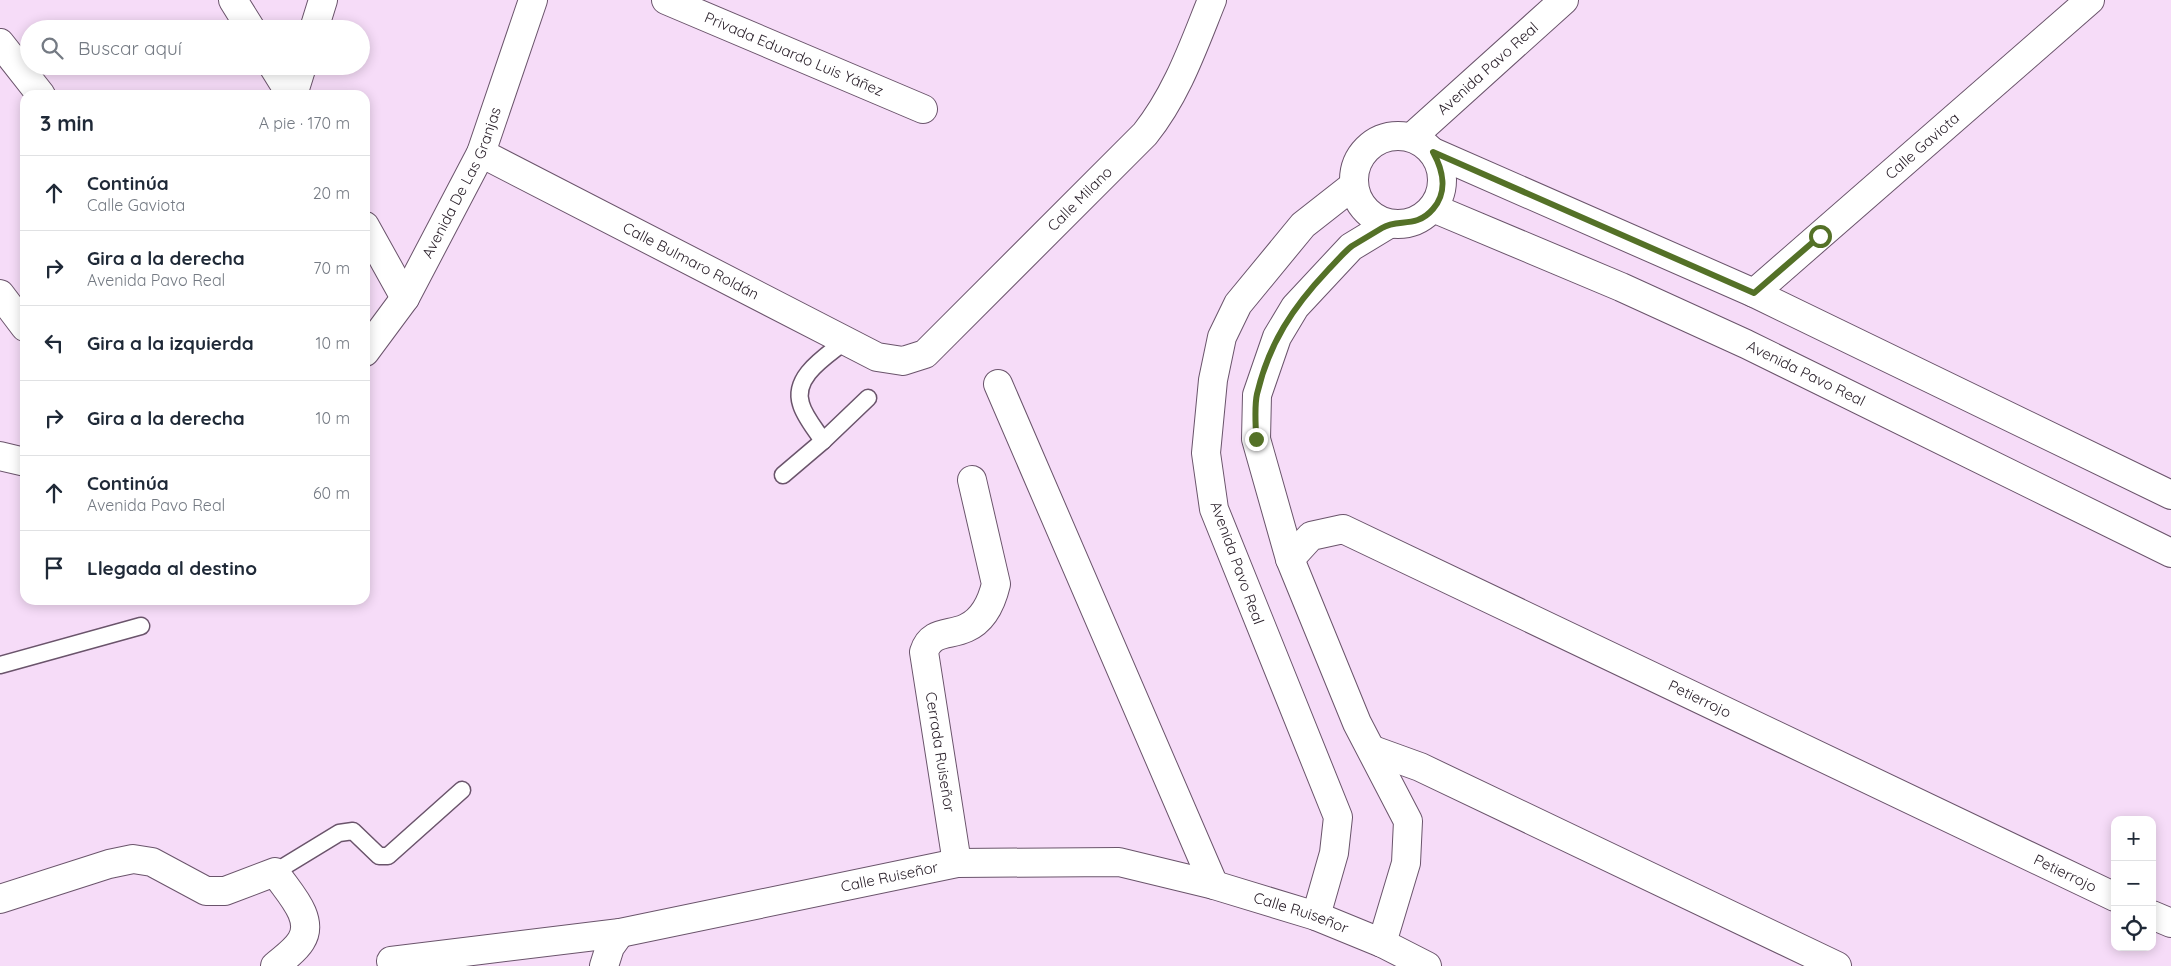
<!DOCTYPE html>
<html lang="es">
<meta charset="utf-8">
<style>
body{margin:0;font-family:Quicksand,sans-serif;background:#f2f2f3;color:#1f2937}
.controls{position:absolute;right:15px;bottom:15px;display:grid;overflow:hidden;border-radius:10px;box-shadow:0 2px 12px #0003}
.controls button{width:45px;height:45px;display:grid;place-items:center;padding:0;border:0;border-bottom:1px solid #e0e1e3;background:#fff;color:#1f2937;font:25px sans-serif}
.stop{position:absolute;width:15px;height:15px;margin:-11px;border:4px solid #547127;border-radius:50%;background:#fff}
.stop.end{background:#547127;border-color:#fff;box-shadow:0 1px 5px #0008}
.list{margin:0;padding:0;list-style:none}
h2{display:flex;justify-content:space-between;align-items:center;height:65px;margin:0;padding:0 20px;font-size:21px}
h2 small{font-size:16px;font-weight:400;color:#747a83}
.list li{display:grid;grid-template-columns:32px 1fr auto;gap:15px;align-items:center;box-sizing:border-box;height:75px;padding:0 20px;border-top:1px solid #e0e1e3}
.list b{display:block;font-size:19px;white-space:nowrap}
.list p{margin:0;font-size:16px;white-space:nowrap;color:#747a83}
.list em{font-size:16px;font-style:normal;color:#747a83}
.icon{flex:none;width:28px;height:28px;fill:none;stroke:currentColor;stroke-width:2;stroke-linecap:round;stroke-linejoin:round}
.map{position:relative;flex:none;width:2171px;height:966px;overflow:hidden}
.search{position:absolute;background:#fff;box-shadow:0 2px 12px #0003;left:20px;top:20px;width:350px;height:55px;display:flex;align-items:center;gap:12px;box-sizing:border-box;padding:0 18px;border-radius:28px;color:#747a83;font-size:19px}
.panel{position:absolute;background:#fff;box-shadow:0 2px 12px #0003;left:20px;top:90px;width:350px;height:515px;border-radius:15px}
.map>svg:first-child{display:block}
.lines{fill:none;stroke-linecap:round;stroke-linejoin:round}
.lane-casing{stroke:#6a546b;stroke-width:19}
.street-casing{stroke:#6a546b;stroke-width:30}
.secondary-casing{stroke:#6a546b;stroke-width:30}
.lane{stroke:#fff;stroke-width:16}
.street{stroke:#fff;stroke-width:28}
.secondary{stroke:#fff;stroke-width:28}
.route{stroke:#547127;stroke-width:6}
.labels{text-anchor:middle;stroke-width:4.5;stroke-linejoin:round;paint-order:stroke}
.street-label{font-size:15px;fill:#2c222c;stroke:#fff}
</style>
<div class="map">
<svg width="2171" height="966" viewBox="0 0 2171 966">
<rect width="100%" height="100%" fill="#f6dcf8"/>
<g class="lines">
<defs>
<g id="lane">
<path d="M823,441C816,430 804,416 801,404C792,376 827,356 845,341"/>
<path d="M783,475L823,441L868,398"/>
<path d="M0,665L141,626"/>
<path d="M275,872L339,833L353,831L379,856H388L462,790"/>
</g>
<g id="street">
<path d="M233,0L251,29"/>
<path id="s1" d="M666,0L923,109"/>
<path d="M314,29L323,0"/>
<path d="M0,43L41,95"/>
<path d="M273,66L291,95"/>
<path d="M293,95L302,66"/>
<path id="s2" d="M1412,137L1564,0"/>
<path id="s3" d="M1433,152L1754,293L2090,0"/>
<path id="s4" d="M481,153L877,357L903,361L925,354L1145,134C1177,94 1193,47 1212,0"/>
<path d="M365,226L405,298"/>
<path d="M0,294L25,327"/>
<path d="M998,384L1214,885"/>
<path id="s5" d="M1290,559L1311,536L1343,529L2115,897"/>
<path d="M1373,750L1420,767L1837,966"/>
<path d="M957,863L924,652C931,630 949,636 966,628C984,620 992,601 996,584L972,480"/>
<path d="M0,899L109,864L133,859L152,862L206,891H225L275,872C287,891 316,918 301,941C295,951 283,959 275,966"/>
<path d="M2152,915L2171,923"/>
<path id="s6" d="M391,961L620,933L957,863L1119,862L1214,885L1316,916L1382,943L1427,966"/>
<path d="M604,966L610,947L620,933"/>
</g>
<g id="secondary">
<circle cx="1398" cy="180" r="44"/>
<path id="s7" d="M1433,208L1621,287L1746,344L2171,553"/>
<path d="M1754,293L2171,495"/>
<path id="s8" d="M365,352L405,298L481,153L533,0"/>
<path d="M0,456L25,462"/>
<path d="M1316,916L1334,853L1338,817L1214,509L1206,453L1213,380L1222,337L1238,304L1303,225L1354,185"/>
<path d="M1382,943L1406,863L1408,821L1357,723L1290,559L1256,439L1257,395L1277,337L1295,307L1351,247L1389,224"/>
</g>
</defs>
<use href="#lane" class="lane-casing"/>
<use href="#street" class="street-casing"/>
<use href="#secondary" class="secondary-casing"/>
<use href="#lane" class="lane"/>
<use href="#street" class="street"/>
<use href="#secondary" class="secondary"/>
</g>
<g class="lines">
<path class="route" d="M1256,439C1256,425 1254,407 1257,394C1269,343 1293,307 1328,270C1336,262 1344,252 1352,246C1362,240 1372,234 1382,228C1398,218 1416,229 1433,209C1448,192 1443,170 1433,152L1754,293L1820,236"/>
</g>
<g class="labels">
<g class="street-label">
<text dy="5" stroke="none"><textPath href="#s1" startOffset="139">Privada Eduardo Luis Yáñez</textPath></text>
<text dy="5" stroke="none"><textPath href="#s2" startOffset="102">Avenida Pavo Real</textPath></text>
<text dy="5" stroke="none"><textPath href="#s3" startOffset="574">Calle Gaviota</textPath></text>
<text dy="5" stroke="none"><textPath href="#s8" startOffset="196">Avenida De Las Granjas</textPath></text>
<text dy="5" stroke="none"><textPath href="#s4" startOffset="714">Calle Milano</textPath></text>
<text dy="5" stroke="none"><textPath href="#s4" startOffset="236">Calle Bulmaro Roldán</textPath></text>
<text dy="5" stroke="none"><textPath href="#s7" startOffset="408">Avenida Pavo Real</textPath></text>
<text transform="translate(1237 563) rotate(70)" y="5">Avenida Pavo Real</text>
<text dy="5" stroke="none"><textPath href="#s5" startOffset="459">Petierrojo</textPath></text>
<text transform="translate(940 752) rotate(81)" y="5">Cerrada Ruiseñor</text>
<text dy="5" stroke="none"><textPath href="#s5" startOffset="864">Petierrojo</textPath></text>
<text dy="5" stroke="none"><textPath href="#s6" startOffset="506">Calle Ruiseñor</textPath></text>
<text dy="5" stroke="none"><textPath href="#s6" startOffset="926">Calle Ruiseñor</textPath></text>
</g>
</g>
</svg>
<div class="controls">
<button>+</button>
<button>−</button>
<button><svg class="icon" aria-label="locate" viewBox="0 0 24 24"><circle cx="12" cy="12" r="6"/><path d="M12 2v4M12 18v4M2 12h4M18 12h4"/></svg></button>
</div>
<div class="stop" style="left:1820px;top:236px"></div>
<div class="stop end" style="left:1256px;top:439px"></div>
<div class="search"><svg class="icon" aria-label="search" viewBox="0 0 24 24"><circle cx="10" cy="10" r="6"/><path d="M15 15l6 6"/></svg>Buscar aquí</div>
<section class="panel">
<h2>3 min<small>A pie · 170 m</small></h2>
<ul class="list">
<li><svg class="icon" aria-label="ahead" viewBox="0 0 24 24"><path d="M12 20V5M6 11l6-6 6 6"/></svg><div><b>Continúa</b><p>Calle Gaviota</p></div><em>20 m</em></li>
<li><svg class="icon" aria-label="right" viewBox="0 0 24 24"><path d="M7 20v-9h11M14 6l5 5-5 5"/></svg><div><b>Gira a la derecha</b><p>Avenida Pavo Real</p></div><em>70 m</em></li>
<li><svg class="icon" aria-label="left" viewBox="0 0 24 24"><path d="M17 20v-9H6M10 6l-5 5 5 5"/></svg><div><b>Gira a la izquierda</b></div><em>10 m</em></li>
<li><svg class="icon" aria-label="right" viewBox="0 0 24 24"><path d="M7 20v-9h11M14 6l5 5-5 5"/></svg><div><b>Gira a la derecha</b></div><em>10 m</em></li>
<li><svg class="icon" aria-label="ahead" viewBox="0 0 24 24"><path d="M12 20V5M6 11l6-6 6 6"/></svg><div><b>Continúa</b><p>Avenida Pavo Real</p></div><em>60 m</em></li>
<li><svg class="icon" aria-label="arrive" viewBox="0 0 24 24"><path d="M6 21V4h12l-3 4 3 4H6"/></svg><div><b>Llegada al destino</b></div></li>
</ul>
</section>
</div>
